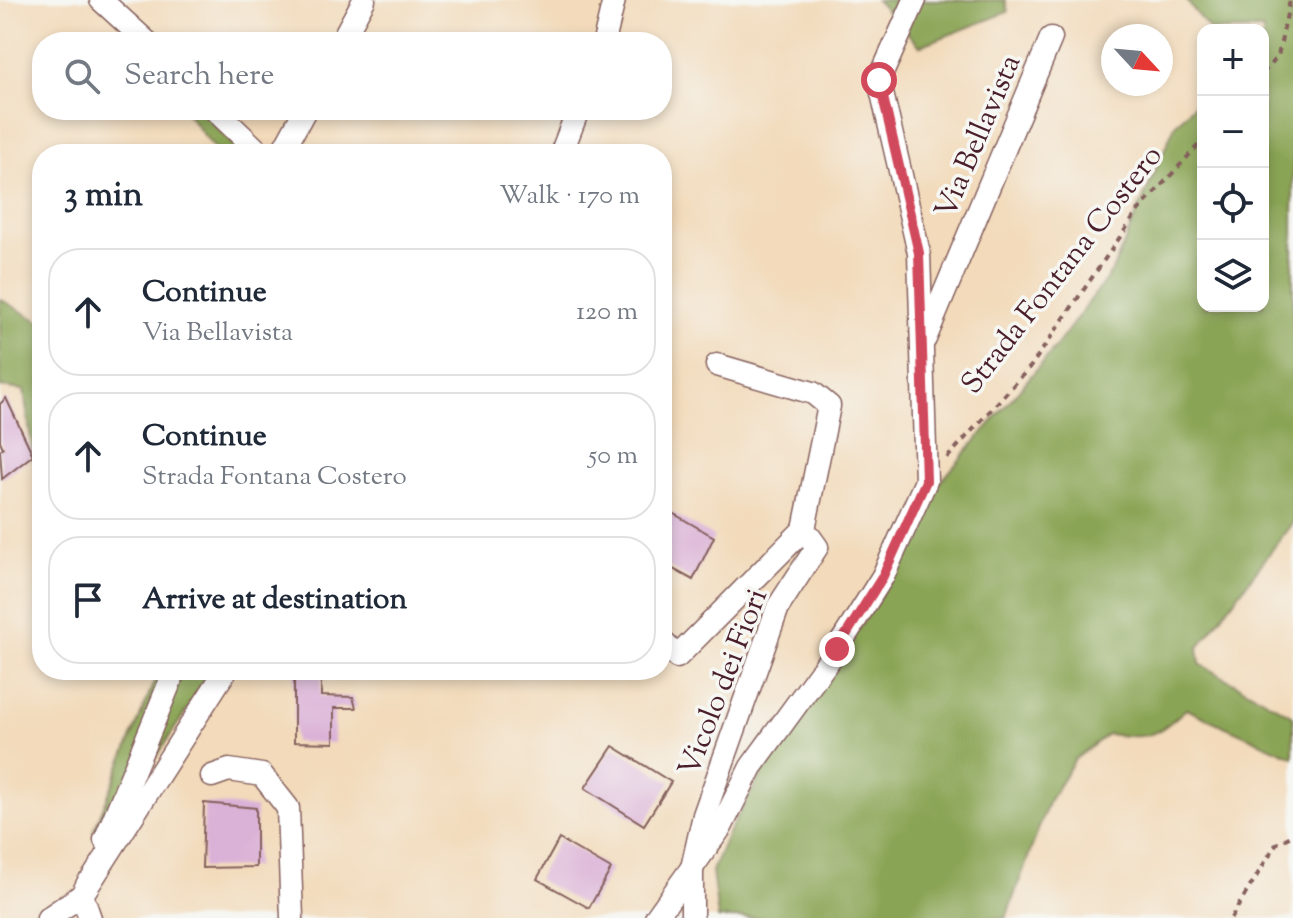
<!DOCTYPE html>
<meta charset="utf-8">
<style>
body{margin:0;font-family:"Sorts Mill Goudy",serif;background:#f6f6f7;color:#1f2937}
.controls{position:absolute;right:24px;top:24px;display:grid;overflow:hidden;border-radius:16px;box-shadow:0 4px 12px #0003}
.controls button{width:72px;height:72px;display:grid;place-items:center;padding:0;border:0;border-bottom:2px solid #e0e1e3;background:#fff;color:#1f2937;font:40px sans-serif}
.compass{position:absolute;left:1101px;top:24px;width:72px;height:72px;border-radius:50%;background:#fff;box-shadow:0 4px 12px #0003;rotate:116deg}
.stop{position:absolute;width:24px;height:24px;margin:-18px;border:6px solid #d1495b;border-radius:50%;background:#fff}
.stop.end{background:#d1495b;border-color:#fff;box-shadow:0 2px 8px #0008}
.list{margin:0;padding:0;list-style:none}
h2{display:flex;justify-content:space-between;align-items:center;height:104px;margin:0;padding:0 32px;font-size:34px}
h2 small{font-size:26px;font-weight:400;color:#747a83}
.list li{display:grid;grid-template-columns:52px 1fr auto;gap:24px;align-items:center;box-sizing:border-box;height:128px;margin:0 16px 16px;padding:0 16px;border:2px solid #e0e1e3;border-radius:32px}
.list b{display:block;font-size:30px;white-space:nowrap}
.list p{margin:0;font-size:26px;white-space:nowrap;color:#747a83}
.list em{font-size:26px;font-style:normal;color:#747a83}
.icon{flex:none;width:44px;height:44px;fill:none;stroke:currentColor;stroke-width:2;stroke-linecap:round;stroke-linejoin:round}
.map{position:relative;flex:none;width:1293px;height:918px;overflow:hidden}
.search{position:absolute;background:#fff;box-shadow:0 4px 12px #0003;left:32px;top:32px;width:640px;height:88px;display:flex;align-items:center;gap:20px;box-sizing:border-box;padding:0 28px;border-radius:32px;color:#747a83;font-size:30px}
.panel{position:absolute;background:#fff;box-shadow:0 4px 12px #0003;left:32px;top:144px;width:640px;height:536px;border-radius:32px}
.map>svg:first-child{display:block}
.forest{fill:#8aa455;stroke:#6a6240;stroke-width:2}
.building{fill:#dbb2d7}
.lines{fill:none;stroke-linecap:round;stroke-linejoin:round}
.street-casing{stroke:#85605d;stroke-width:25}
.path{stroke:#85605d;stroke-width:4;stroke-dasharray:6 6;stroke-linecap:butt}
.street{stroke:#fff;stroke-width:22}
.route{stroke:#d1495b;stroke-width:10}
.labels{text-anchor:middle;stroke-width:7;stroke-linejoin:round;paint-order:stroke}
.street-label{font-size:30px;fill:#4a1f2b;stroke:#f6f6f2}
</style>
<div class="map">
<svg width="1293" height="918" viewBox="0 0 1293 918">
<rect width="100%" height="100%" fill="#f6f6f2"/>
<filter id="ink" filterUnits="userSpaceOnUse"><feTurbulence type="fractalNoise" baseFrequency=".0125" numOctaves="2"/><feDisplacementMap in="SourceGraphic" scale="16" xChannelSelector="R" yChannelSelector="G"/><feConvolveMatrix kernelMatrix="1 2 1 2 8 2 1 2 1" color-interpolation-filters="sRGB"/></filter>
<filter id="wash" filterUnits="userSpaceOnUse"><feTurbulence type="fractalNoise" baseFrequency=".006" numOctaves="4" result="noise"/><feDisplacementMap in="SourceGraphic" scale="32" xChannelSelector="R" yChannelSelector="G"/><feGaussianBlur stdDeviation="1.8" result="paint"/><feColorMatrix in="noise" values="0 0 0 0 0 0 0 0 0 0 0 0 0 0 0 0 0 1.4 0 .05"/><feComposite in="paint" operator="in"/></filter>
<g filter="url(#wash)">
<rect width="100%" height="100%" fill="#f2daba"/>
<g class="forest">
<path d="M876,0H1005L1008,12L920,46Z"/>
<path d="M1186,0H1293V522L1198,648L1200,664L1293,716V757L1186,709C1154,737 1151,739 1108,734L1075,759L1048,803L1006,918H718L712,871L727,835L757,782L879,598L932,492L1054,349L1112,271L1175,125L1203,96V306H1263V30H1210Z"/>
<path d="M184,110H201L241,154H219Z"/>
<path d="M0,299L42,323V471L35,468L24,390L0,387Z"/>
<path d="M159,670H213L144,776L93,833Z"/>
</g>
<g id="blocks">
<g class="building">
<path d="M6,398L33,455L2,479L0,450L3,448L0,441V404Z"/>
<path d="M662,507L714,537L693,580L662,563Z"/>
<path d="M294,670H338V679H321V696L353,697L356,708H334V743L294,742Z"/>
<path d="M613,746L671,782L644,825L585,788Z"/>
<path d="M204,803L256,808V867L202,868Z"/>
<path d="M559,839L611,869L589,908L537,879Z"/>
</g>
</g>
</g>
<g filter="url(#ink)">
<use href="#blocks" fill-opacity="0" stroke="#85605d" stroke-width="2"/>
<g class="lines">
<defs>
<g id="street">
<path d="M101,0L147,42"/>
<path d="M341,42L364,0"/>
<path d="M604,42L614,0"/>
<path d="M215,110L261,154"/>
<path d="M281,154L305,110"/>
<path d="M561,154L578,110"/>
<path d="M925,339L1051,38"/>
<path d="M662,641L677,657L804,529"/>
<path d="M212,776L229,770L262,775L288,808L292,918"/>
<path d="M105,840L175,670"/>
<path d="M48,918L82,895L88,883"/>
<path d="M90,918L82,895L226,670"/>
<path d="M656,918L721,827L751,767L837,649L883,576L926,481L919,253L879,80L915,0"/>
<path d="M692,918V868L704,815L778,607L817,547L804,529L829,406L813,393L717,365"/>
</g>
</defs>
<use href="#street" class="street-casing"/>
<g class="path">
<path d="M1263,73L1278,56L1290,0"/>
<path d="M947,458L1031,366L1138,211L1203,140"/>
<path d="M1231,918L1276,844L1293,835"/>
</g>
<use href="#street" class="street"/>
</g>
</g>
<g class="lines" filter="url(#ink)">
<path class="route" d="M837,649L883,576L926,481L919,253L879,80"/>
</g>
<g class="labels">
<g class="street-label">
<text transform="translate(977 136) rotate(-67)" y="10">Via Bellavista</text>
<text transform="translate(1061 269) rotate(-52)" y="10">Strada Fontana Costero</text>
<text transform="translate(722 682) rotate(-69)" y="10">Vicolo dei Fiori</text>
</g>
</g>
</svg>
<div class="controls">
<button>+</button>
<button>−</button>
<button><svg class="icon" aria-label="locate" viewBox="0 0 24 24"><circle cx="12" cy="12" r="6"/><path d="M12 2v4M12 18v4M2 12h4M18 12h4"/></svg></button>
<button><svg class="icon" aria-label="layers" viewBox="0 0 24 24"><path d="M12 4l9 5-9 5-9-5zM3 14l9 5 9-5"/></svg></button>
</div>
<svg class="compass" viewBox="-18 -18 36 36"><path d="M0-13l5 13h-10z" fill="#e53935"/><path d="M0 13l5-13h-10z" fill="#747a83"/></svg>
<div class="stop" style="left:879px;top:80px"></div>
<div class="stop end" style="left:837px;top:649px"></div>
<div class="search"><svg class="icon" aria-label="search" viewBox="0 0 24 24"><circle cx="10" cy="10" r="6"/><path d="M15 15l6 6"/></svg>Search here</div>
<section class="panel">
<h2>3 min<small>Walk · 170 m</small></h2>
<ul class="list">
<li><svg class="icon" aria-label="ahead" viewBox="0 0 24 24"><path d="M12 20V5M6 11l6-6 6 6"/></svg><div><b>Continue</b><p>Via Bellavista</p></div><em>120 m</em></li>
<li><svg class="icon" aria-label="ahead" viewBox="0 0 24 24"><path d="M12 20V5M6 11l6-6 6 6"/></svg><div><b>Continue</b><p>Strada Fontana Costero</p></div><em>50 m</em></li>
<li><svg class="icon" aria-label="arrive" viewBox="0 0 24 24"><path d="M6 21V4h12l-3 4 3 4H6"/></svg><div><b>Arrive at destination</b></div></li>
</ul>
</section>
</div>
